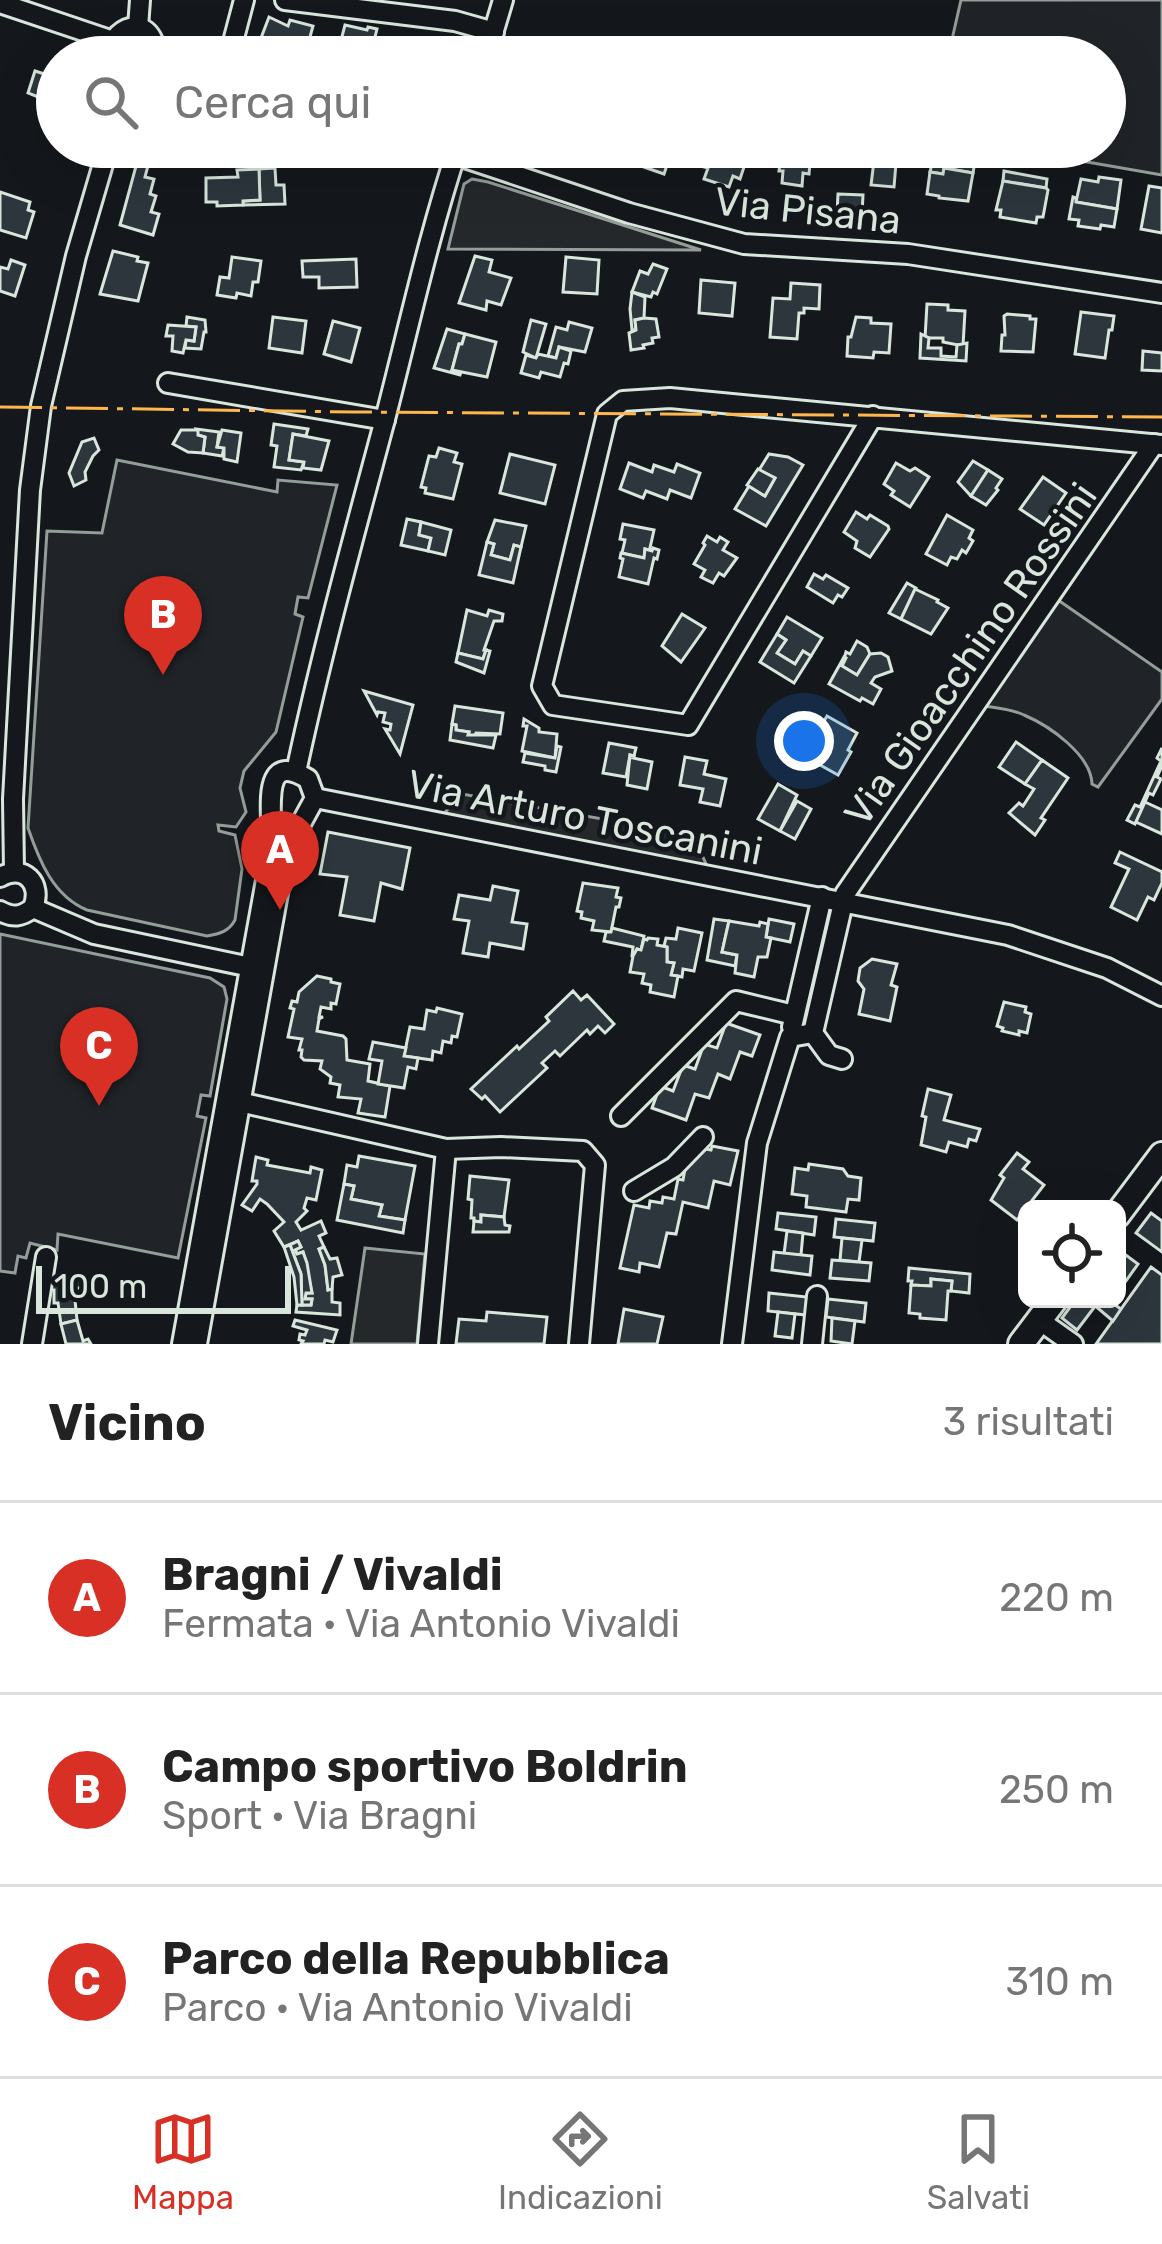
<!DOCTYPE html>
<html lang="it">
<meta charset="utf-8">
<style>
body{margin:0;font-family:Rubik,sans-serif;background:#f6f6f6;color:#222}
.controls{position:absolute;right:36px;bottom:36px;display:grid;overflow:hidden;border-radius:18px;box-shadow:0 12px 48px #0002}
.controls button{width:108px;height:108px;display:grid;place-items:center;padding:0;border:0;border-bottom:3px solid #e0e0e0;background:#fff;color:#222;font:60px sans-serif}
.scale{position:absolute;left:36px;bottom:30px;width:255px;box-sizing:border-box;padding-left:12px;border:6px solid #d8e6dc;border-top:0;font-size:33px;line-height:42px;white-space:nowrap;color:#d8e6dc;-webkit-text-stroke:9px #14181c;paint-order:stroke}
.you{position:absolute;left:804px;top:741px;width:42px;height:42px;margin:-30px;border:9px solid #fff;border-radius:50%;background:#1a73e8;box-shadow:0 0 0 18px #1a73e833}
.badge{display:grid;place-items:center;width:78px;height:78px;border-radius:50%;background:#d93025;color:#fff;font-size:39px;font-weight:700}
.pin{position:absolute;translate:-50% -99px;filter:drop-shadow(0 3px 6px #0008)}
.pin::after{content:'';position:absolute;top:63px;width:42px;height:36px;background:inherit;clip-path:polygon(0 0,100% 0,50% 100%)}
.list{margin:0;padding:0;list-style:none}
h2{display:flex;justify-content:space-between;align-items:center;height:156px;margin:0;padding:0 48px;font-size:51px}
h2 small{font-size:39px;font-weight:400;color:#767676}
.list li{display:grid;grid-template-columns:78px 1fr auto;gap:36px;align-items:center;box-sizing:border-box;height:192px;padding:0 48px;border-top:3px solid #e0e0e0}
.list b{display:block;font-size:45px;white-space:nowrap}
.list p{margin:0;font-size:39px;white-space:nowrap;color:#767676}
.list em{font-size:39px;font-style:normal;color:#767676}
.icon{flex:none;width:66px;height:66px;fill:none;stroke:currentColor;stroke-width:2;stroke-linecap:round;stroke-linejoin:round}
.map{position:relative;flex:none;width:1162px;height:1344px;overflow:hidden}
.search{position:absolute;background:#fff;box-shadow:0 12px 48px #0002;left:36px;right:36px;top:36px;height:132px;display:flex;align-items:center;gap:30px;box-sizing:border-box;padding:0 42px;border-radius:66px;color:#767676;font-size:45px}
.sheet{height:732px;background:#fff}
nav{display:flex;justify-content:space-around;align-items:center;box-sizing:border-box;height:168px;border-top:3px solid #e0e0e0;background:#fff;font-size:33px;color:#767676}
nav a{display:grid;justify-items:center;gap:6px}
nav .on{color:#d93025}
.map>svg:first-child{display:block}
.green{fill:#202428;stroke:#939e99;stroke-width:3}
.parking{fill:#24282b;stroke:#939e99;stroke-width:3}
.building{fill:#2c363c;stroke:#d8e6dc;stroke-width:3}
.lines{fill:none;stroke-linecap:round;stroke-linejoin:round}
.minor-casing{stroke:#d8e6dc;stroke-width:24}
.major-casing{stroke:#d8e6dc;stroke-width:30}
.minor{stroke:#14181c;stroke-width:18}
.major{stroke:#14181c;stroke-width:24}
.power{stroke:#ffb74d;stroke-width:3;stroke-dasharray:42 9 6 9;stroke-linecap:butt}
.labels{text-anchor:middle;stroke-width:9;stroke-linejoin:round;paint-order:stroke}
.street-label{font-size:39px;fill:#d8e6dc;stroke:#14181c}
</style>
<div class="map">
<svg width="1162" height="1344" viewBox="0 0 1162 1344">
<rect width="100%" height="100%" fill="#14181c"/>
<g class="green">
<path d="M961,0H1162V175L1001,147H1105V57H948Z"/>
<path d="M117,460L277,492L278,480L337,485L308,598L298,597L295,614L303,617L276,732L244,771L240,788L246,812L236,827L218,825L219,831L235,835L242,869L235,920C229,931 220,934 207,936L87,910C53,896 39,860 28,828L47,531L102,533Z"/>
<path d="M1058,600L1162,672V699L1098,787L1092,784C1091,755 1050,726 1024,715C1011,709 997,708 984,706Z"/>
<path d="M0,934L210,978L224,987L227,999L210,1096L201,1095L197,1116L206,1118L178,1258L58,1234L57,1250L30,1243L26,1258L18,1256L15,1273L0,1271Z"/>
</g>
<g class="parking">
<path d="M472,179L488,182L701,250L448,249L464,184Z"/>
<path d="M462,794L693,835L711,875L437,821Z"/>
<path d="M365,1248L425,1254L417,1344H351Z"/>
</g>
<g class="building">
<path d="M269,17L288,26L290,20L313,26L305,55L281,48L279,54L258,46Z"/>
<path d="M345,25L367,30L368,27L377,29L370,57L339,48Z"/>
<path d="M405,38L426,45L424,55L429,57H400Z"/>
<path d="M35,71L51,76L43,99L28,93Z"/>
<path d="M625,147L665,162L669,149L672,150L664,174L621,159Z"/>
<path d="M707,147L750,149L740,179L733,176L729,187L704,179L708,168L700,166Z"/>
<path d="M782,147L815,148V153L811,152L809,174L803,173L802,186L782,183L783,171H779Z"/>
<path d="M948,150L976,155L973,173L944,168L943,174L930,172L933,159L946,162Z"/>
<path d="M139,155L150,158L145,177L154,179L150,194L156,196L151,212L159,214L153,235L120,225Z"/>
<path d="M874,161L896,163L894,187L871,185Z"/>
<path d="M275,168L276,185H284L285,204L243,205V201L260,200L259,169Z"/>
<path d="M944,168L973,173L968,201L939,198V196L927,194L930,172L943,174Z"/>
<path d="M259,169L260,200L243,201V205L217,206V202H206V178L238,177L237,170Z"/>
<path d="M1004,171L1047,179L1046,188L1003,181Z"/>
<path d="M1099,177L1121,180L1117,209L1076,202L1081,179L1098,182Z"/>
<path d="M1003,181L1046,188L1048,190L1043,217H1037L1036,223L1000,217L1001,210H996Z"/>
<path d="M1149,186L1162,188V233L1141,229Z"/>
<path d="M0,192L30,202L28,210L34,212L26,238L0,230Z"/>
<path d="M838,194L863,195L862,215L837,213Z"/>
<path d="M1073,197L1076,198V202L1117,209L1114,227L1101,225L1100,229L1078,226L1079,220L1069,219Z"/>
<path d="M113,251L138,257L137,261L148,263L138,301L100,294Z"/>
<path d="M475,256L492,260L489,272L511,278L501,305L487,301L486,310L459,303Z"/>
<path d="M232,257L261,261L258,282H253L251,296L237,293L236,298L217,295L220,277L229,278Z"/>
<path d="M566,257L599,260L597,294L563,292Z"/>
<path d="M356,259L357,287L319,288V277H303L302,261Z"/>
<path d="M11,260L25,265L15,296L0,291V267L8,269Z"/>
<path d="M653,264L667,269L657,294L653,292L651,297L632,292L640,271L648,274Z"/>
<path d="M701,280L735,283L732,316L699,313Z"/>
<path d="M791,283L820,285L819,309L804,308V313H799L797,339L770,337L773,298L790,299Z"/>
<path d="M632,292L645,297L644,318L635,320L636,330H632L630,309Z"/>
<path d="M927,304L948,305V310L965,311L963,346L943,342V338H925Z"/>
<path d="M1081,312L1114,316L1112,330H1109L1105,358L1075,354Z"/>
<path d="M1007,314L1030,316V319H1036L1033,352L1001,351L1002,335H1005L1004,316Z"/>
<path d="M187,317L205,320L206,332H204L201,349L185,348L186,340L194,341L196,327L186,326Z"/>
<path d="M273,317L306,321L302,353L269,348Z"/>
<path d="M856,317L871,318V323L891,324L889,353L874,352L873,358L847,356L848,337H851Z"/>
<path d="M644,318L656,319L659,337L652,338L653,343L643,345L644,348L631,350L629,333L636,330L635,320Z"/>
<path d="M531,320L546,324L536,358L523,352Z"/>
<path d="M333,321L360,328L351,362L324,354Z"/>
<path d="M569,322L592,328L585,352L559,347L556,358L548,356L556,327L567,330Z"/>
<path d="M168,325L196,327L194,341L186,340L183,353L172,351L173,336H166Z"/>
<path d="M447,329L465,334L462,344H459L452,370L461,372L460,375L434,368Z"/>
<path d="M465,334L496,342L487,377L452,370L459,344H462Z"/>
<path d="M921,334L929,338L928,348H941V356L956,357L957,345L967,343L966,361L920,358Z"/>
<path d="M559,347L571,351L568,364L564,363L560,377L541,372L539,378L521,373L526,355L536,358L538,354L556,358Z"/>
<path d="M1143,351L1162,353V371L1142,370Z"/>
<path d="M274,424L308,429L306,436L293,434L289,460L304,462L301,470L274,467L277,446L271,445Z"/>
<path d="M196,429L219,432L217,447L224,448L222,456L203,453L205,437L198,435Z"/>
<path d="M181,430H198V435L205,437L203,453L188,452L173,444Z"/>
<path d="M222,430L241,433L237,462L224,459V448L217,447Z"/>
<path d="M293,434L329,441L321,470L303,468L304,462L289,460Z"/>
<path d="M94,438L99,450L93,456L85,472L86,480L74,486L69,473L82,442Z"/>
<path d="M439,448L457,453L454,462L462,464L453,499L425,493L426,488L421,487L429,456L436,457Z"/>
<path d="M510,454L555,465L545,504L500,493Z"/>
<path d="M769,454L788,457L803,465L766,526L735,509L749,486L765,496L775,478L759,470Z"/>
<path d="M973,461L988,470L971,496L958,482Z"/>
<path d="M629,463L652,472L654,465L674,472L677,464L700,473L691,498L670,490L667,499L646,491L643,498L620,489Z"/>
<path d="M896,463L910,471L915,468L929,477L910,507L891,495L894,491L884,484Z"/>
<path d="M758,469L775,478L765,496L747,485Z"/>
<path d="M988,470L1002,479L996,488L998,490L986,505L971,496Z"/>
<path d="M1043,477L1066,493L1044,525L1020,509Z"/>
<path d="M856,512L867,519L870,515L888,526L889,529L870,557L855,548L857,541L844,532Z"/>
<path d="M947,515L973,530L969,538L973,541L966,553L962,550L957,559L951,557L947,565L926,554Z"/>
<path d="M407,519L421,522L419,535L431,538L428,551L401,545Z"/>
<path d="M495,520L526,526L521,547L514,545L510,560L491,555L494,544L487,542Z"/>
<path d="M421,522L451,530L445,555L428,551L431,538L419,535Z"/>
<path d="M623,524L654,530L650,548L652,551L645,549L644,558L622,553L625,540L620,539Z"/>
<path d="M707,536L717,542L720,537L728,542L723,550L737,558L724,576L719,573L713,583L701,577L705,570L694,564L705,545L703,543Z"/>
<path d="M487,542L494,544L491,555L510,560L514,545L521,547L513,583L479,575Z"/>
<path d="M653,548L659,550L657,559L654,558L648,584L619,577L623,559L620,558L621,553L644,558L645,549L652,551Z"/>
<path d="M814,574L823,579L826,575L848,588L842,597L838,595L833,603L807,587Z"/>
<path d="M907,583L916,588L901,619L889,613Z"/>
<path d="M915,589L938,600L937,602L948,608L931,634L901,619Z"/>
<path d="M467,610L487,616L489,610L503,614L502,621H494L484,650H486L483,659L458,653Z"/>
<path d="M682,614L705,628L681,662L662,646Z"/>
<path d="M787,617L822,638L811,656L803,651L795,664L777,653L786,640L777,634Z"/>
<path d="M777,634L786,640L777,653L795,664L803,651L811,656L794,683L760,662Z"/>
<path d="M857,641L867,647L870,654L857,675L842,666L846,652L850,654Z"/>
<path d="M486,650L490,651L484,673L456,662L458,653L483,659Z"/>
<path d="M881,653L888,657L892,671L875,677L871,683L881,689L873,704L862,698L860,701L829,684L844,657L846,658L842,666L857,675L870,654Z"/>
<path d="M364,691L413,705L400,754L385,729L390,730L391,724L383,722L385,713L378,712L377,715Z"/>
<path d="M455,706L503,713L500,734L476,733L475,736L468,735L469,732L456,730V725L452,724Z"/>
<path d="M827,716L857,733L848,750L851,752L838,775L804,756Z"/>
<path d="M524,719L539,728V732L557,734L555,758L522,751L527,726H523Z"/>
<path d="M452,724L456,725V730L469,732L468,735H496L493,748L450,740Z"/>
<path d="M1016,742L1042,760L1025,784L999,767Z"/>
<path d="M609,743L636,748L634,756L630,755L626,777L603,773Z"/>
<path d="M557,746L561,747L556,772L545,770V766L523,762L525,753L555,758Z"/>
<path d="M1162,748V766L1157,777L1161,779L1153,795L1149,793L1135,824L1127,820L1135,805L1140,807L1161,761L1157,758Z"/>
<path d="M630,755L634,756L633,758L652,762L647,789L627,785Z"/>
<path d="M685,757L707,761L704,774L726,779L720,806L700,802L703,789L680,785Z"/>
<path d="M1042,760L1068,778L1041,818L1045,820L1035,835L1009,813L1019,803L1023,806L1034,789L1025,784Z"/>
<path d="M778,784L797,795L780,831L758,819Z"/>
<path d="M797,801L811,809L795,839L780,831Z"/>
<path d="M1145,802L1162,810V834L1136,822Z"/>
<path d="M328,832L410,848L402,889L381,883L374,921L340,915L347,877L320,874Z"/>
<path d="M1120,852L1162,872V883L1154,900L1148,897L1137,920L1111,907L1129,869L1115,863Z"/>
<path d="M583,883L618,888L616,897L621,898L619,907H616L611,932L592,930L594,921L581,918L582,912L577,911Z"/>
<path d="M493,886L518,891L512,922L527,924L523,949L490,943L488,957L463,953L469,921L454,919L459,895L490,900Z"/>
<path d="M714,919L729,921L722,952L737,955L735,966L707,960Z"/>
<path d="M769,919L794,924L790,942L766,937Z"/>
<path d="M729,921L759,926L760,922L768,924L766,937L771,938L767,957H758L754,977L735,973L737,955L722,952Z"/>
<path d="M612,928L644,936L641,950L637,949L635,957L632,956L633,947L604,941L606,932H611Z"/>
<path d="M678,928L702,933L694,971L683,969L682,977L671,975L674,963L667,962V947L664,946L666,938L676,939Z"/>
<path d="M648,938L658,939L657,945L667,947V962L674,963L671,975L678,976L674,997L650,992L651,985L642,983L644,974L630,972L633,956L637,949L641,950L644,939L647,940Z"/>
<path d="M872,959L897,964L891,985L897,987L890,1021L859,1014L864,989L858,981L860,968Z"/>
<path d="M317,976L331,979V982L340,984L336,1004L331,1003V1009L321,1007L319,1017H323L319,1019L317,1031L343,1036L346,1039L347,1060L370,1064L368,1081L390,1086L385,1117L358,1113L361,1099L338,1097L340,1085L330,1083L331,1077L320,1069L322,1061L304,1060L301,1057L302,1050H299L302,1039L288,1037L294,1009L290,1008L292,1001L297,1002L299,992Z"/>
<path d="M573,991L581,1000L587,995L614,1024L605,1033L598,1026L590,1034L587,1030L560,1056L555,1051L542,1063L547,1068L500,1112L485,1096L482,1099L471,1089L517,1046L519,1049L549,1021L546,1017Z"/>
<path d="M1004,1002L1026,1007L1025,1012L1031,1014L1027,1033L1019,1031V1035L1002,1031L1003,1028L997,1026Z"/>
<path d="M437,1008L462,1014L457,1037L452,1036L451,1043L443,1041L441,1053L433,1051L432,1060L404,1056L410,1027L424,1029L427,1010L436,1012Z"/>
<path d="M726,1023L760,1035L752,1056L740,1052L730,1079L718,1074L709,1098L695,1094L686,1120L652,1108L660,1086L673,1091L683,1065L695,1069L704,1044L717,1048Z"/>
<path d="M373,1042L406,1048L404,1056L418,1058L416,1069L408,1067L404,1088L378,1084L382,1061L369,1059Z"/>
<path d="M928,1089L951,1095L944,1120L980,1129L976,1141L969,1139L967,1147L949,1142L946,1152L921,1145L926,1117L922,1116Z"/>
<path d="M712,1146L738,1151L730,1185L714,1181L708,1208L683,1202L676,1234L667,1233L659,1267L640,1263L639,1272L620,1268L634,1205L649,1208L650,1201L662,1203L663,1197L674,1199L678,1179L683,1180L685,1169L706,1149L711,1150Z"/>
<path d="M1017,1153L1029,1162L1023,1169L1044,1185L1017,1220L991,1200L1004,1178L1000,1175Z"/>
<path d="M359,1156L415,1166L405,1220L379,1216L382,1205L351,1199L354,1186L344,1184L347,1165L357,1167Z"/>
<path d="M256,1157L268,1160L267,1165L310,1173L311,1167L322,1170L316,1200L307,1198L304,1208L307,1211L296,1222L301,1230L321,1221L326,1233L319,1236L324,1247L319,1249L325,1265L328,1290L332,1289V1302L340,1303V1315L296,1312L297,1305H311L312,1299H305L306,1293H312L303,1252L297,1254L295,1250L301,1247L298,1241L284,1247L274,1231L284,1222L267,1204L260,1199L252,1211L242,1205L257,1184V1181H252Z"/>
<path d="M809,1164L843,1169L848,1176L861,1178L859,1200L848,1199L846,1212L806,1207L807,1196L792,1194L795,1168L808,1170Z"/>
<path d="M470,1176L509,1180L504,1217L481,1215V1222L474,1221V1218H471L472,1200L468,1199Z"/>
<path d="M344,1184L354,1186L351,1199L382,1205L379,1216L405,1220L403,1233L337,1220Z"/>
<path d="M778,1213L816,1217L814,1235L776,1229Z"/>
<path d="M1151,1213L1162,1221V1252L1136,1233Z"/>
<path d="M481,1215L504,1217L505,1225L510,1226L509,1232H473L474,1221L481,1222Z"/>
<path d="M836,1219L875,1223L873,1241L834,1237Z"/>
<path d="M787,1231L803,1233L801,1255L784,1254Z"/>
<path d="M842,1238L862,1240L859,1262L840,1260Z"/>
<path d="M298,1241L301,1247L295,1250L297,1254L303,1252L307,1263L312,1293H306L305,1299H312L311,1305H302L301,1274L290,1245Z"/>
<path d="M290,1245L301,1274L302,1305H297L294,1277L284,1247Z"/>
<path d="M324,1247L330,1259L337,1258L342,1275L333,1277L332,1289L328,1290L325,1265L319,1249Z"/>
<path d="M1119,1250L1138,1264L1121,1288L1117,1285Z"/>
<path d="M774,1252L812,1256L810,1275L772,1270Z"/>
<path d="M832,1260L871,1263L869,1281L830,1278Z"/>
<path d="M1151,1267L1162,1275V1344H1096Z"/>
<path d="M909,1268L970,1274L969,1293L951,1291L952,1281L931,1279V1286L911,1285L912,1281H908Z"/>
<path d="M46,1275L90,1278L89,1288H75V1294L80,1295V1300H75L77,1320L61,1324L58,1303H54V1290H45Z"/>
<path d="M931,1279L952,1281L951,1291H948L946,1320L920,1318V1314L909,1313L911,1285L931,1286Z"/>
<path d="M769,1293L807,1297L806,1315L768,1311Z"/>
<path d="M828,1299L866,1303L864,1322L826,1317Z"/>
<path d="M1076,1299H1087L1096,1305L1077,1330L1062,1318Z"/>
<path d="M1087,1299H1106L1121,1309L1113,1321Z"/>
<path d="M624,1309L663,1317L657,1344H618Z"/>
<path d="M487,1312L547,1317L544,1344H456L459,1319L486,1321Z"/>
<path d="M778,1312L795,1314L792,1338L775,1336Z"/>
<path d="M832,1318L855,1321L852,1344L831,1341Z"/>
<path d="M77,1320L83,1341L88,1339L91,1344H66L61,1324Z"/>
<path d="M295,1320L337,1330L333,1342L325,1340L324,1344H301L303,1341L299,1340L300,1334L305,1335L307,1330L293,1326Z"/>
</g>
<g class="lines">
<defs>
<g id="minor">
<path d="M285,0L455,21L494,32"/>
<path d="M0,3L116,42"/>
<path d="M138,27L140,0"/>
<path d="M120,57L116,50L118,35C131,23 146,25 153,41L150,57"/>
<path d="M229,57L244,0"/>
<path d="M486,57L503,0"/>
<path d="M432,147L629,213L744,244L908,254L1162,293"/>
<path d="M168,383L385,420"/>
<path d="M873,416L688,725L553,705L542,686L607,414L623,401L670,398L1162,445"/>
<path d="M296,772C321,655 353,539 384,423C408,331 428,237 458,147"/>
<path d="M315,798L1008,935L1107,968L1162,996"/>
<path d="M14,871L13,799L30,490L41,406L76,256L108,147"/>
<path d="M0,877C24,864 43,883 33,908"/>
<path d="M33,908L94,934L260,969"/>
<path d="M0,911C13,918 21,917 33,908"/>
<path d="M792,1027L822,897"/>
<path d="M842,1059L829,1055L813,1033L845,894L1154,444"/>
<path d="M231,1100L446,1149L501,1147L583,1151L595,1165L579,1344"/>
<path d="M621,1116L736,1001L794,1015"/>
<path d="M634,1191L674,1167L703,1137"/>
<path d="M1039,1320L1073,1344"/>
<path d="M32,1344L46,1257"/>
<path d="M182,1344L268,869C269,856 271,843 271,830C272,807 262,750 308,779L315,798L292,840L282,871L197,1344"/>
<path d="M428,1344L446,1149"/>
<path d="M732,1344L757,1143L790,1037L813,1033"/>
<path d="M812,1344L817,1296"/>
</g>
<g id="major">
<path d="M1117,1215L1162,1155"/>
<path d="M1021,1344L1055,1299"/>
</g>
</defs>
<use href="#minor" class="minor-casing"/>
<use href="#major" class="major-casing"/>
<use href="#minor" class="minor"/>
<use href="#major" class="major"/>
<path class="power" d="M0,407L354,412L1162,417"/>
</g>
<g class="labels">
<g class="street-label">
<text transform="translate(808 210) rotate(6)" y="14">Via Pisana</text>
<text transform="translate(970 654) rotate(-55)" y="14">Via Gioacchino Rossini</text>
<text transform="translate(585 817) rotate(11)" y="14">Via Arturo Toscanini</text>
</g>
</g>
</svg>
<div class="controls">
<button><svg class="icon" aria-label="locate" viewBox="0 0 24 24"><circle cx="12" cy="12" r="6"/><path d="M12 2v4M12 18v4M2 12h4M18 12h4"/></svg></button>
</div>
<div class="scale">100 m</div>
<div class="you"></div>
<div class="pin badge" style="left:280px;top:910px">A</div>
<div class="pin badge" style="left:163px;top:675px">B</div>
<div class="pin badge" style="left:99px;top:1106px">C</div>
<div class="search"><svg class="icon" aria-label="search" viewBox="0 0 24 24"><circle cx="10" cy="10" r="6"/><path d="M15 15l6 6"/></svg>Cerca qui</div>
</div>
<section class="sheet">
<h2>Vicino<small>3 risultati</small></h2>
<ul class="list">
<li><span class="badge">A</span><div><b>Bragni / Vivaldi</b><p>Fermata · Via Antonio Vivaldi</p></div><em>220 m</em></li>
<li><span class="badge">B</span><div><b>Campo sportivo Boldrin</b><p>Sport · Via Bragni</p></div><em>250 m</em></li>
<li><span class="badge">C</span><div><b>Parco della Repubblica</b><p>Parco · Via Antonio Vivaldi</p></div><em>310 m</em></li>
</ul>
</section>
<nav>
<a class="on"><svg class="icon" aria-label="map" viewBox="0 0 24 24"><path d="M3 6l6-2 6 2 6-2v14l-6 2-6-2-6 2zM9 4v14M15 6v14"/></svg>Mappa</a>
<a><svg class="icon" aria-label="directions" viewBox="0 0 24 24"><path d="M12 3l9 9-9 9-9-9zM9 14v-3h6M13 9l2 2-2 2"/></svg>Indicazioni</a>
<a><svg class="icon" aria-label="saved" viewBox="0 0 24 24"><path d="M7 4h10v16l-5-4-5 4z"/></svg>Salvati</a>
</nav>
